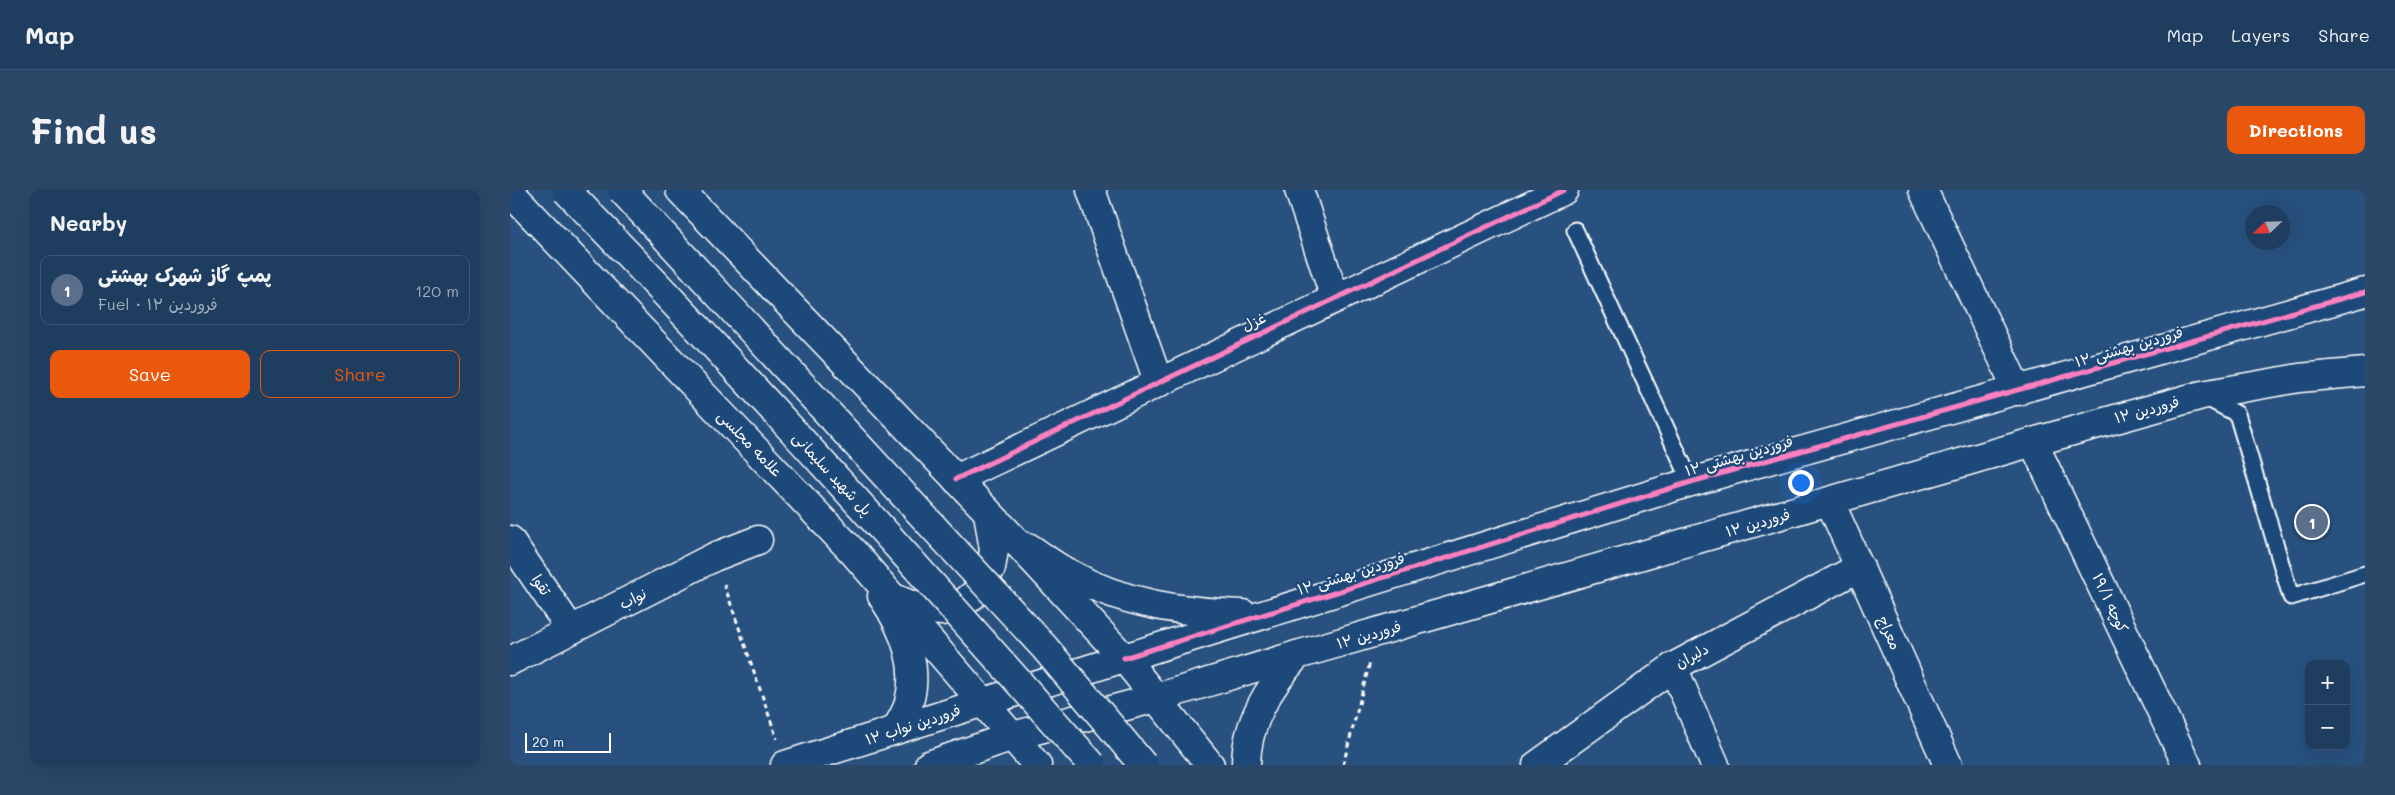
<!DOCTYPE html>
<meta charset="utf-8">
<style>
body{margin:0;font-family:Mali,"Playpen Sans Arabic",sans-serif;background:#2b4868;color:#f1f3f6}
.controls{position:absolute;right:15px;bottom:15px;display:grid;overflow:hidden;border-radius:10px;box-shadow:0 5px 20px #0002}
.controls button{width:45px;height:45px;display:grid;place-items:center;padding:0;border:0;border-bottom:1px solid #3c5674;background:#1e3d5f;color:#f1f3f6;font:25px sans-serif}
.compass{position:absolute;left:1735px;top:15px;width:45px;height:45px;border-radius:50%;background:#1e3d5f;box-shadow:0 5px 20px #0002;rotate:247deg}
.scale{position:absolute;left:15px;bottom:12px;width:86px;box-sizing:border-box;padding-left:5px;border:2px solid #fff;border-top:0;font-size:14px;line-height:18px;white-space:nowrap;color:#fff;-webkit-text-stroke:4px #1f4a7a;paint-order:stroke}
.you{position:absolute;left:1290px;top:292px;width:18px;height:18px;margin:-12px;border:4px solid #fff;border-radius:50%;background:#1a73e8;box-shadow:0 0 0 8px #1a73e833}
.badge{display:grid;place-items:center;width:32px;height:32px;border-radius:50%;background:#ea580c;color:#fff;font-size:16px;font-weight:700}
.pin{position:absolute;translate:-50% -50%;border:2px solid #fff;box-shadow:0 1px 5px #0006}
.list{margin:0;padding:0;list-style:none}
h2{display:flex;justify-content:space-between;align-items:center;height:65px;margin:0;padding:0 20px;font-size:21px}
h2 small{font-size:16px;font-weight:400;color:#a1aebd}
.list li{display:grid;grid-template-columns:32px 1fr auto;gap:15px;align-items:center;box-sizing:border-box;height:70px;margin:0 10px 10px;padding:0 10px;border:1px solid #3c5674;border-radius:10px}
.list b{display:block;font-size:19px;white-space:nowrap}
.list p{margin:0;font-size:16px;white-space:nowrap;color:#a1aebd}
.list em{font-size:16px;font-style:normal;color:#a1aebd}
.actions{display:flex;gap:10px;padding:15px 20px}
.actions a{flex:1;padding:11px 0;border:1px solid #ea580c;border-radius:10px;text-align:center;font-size:18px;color:#ea580c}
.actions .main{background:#ea580c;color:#fff}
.map{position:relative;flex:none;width:1855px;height:575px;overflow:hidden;border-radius:10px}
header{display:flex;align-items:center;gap:30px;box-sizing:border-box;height:70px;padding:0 25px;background:#1e3d5f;border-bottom:1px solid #3c5674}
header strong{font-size:24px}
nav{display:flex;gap:28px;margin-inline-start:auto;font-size:18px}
.intro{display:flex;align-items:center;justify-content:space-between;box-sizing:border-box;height:120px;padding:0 30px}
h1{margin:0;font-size:35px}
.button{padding:12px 22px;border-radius:10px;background:#ea580c;color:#fff;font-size:18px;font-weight:700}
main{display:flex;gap:30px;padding:0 30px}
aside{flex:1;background:#1e3d5f;border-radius:10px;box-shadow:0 5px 20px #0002}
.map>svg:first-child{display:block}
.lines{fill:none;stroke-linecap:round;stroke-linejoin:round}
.lane-casing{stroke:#fff;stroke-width:19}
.street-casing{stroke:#fff;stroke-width:31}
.secondary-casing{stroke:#fff;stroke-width:31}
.primary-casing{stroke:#fff;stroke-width:31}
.highway-casing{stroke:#fff;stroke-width:31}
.path{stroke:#fff;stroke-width:3;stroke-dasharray:5 4;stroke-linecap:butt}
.lane{stroke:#1f4a7a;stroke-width:15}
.street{stroke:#1f4a7a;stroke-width:28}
.secondary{stroke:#1f4a7a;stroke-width:28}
.primary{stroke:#1f4a7a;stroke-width:28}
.highway{stroke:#1f4a7a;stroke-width:28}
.highway-bridge-casing{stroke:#fff;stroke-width:31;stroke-linecap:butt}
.highway-bridge{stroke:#1f4a7a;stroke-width:28}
.cycleway-casing{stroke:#1f4a7a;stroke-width:8}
.cycleway{stroke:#ff80c0;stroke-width:5}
.labels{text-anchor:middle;stroke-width:5;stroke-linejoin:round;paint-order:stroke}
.street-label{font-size:15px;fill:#fff;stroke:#1f4a7a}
</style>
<header>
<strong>Map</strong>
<nav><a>Map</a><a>Layers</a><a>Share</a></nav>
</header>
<div class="intro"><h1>Find us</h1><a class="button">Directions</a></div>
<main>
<aside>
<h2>Nearby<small></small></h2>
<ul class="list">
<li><span class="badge" style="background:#5c6f8a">1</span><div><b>پمپ گاز شهرک بهشتی</b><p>Fuel · ۱۲ فروردین</p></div><em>120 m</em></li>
</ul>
<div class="actions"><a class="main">Save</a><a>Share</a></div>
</aside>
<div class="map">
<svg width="1855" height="575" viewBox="0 0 1855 575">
<rect width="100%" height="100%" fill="#28517f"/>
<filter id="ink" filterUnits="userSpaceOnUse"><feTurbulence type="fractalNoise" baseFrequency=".02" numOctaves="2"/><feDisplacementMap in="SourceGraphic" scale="10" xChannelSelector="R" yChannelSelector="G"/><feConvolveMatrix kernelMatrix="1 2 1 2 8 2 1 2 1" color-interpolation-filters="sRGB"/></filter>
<g filter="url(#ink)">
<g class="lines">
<defs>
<g id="lane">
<path d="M1065,40L1181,292"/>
<path d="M1693,206L1727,224L1781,407L1855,384"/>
</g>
<g id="street">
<path d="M581,0L648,191"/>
<path d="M789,0L825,108"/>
<path d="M1413,0L1508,201"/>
<path d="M1523,252L1677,575"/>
<path d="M446,289L1054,0"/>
<path d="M1320,312L1438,575"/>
<path d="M0,350L61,440"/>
<path d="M0,471L204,367L248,350"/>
<path d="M1163,477L1205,575"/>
<path d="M1027,575L1163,477L1350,377"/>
</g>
<g id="secondary">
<path d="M518,357C532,366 545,377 560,384C613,414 673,422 733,424"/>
<path d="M614,468L1181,292L1855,102"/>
<path d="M646,508L787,465L1523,252L1692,205L1789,188L1855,182"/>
</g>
<g id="primary">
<path d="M372,406C393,437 410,474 399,512C397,522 390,531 386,540"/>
<path d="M275,575L474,512"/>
<path d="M419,575L503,546"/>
</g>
<g id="highway">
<path d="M170,0L500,345L614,468L700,575"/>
<path d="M0,2L344,363L527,575"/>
<path d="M386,409L411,419L432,421L455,412L470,399L481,378L484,360L478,323"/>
<path d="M474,512L614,468"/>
<path d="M503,546L646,508"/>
<path d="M736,575C736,532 760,496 787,465"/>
</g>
</defs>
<use href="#lane" class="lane-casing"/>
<use href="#street" class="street-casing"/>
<use href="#secondary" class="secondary-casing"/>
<use href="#primary" class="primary-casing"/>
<use href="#highway" class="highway-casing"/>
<g class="path">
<path d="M214,394L267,549"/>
<path d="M833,575L860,472"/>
</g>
<use href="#lane" class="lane"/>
<use href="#street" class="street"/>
<use href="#secondary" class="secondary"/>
<use href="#primary" class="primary"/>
<use href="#highway" class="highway"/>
<defs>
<g id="highway-bridge">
<path d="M56,0C237,186 410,380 582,575"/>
<path d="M112,0L535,458L633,575"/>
</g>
</defs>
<use href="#highway-bridge" class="highway-bridge-casing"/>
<use href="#highway-bridge" class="highway-bridge"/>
<defs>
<g id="cycleway">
<path d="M446,289L1054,0"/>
<path d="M614,468L1181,292L1855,102"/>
</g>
</defs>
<use href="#cycleway" class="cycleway-casing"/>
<use href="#cycleway" class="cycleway"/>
</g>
</g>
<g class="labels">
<g class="street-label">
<text transform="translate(744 132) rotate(-25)" y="5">غزل</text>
<text transform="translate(1619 157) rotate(-16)" y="5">۱۲ فروردین بهشتی</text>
<text transform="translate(1637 220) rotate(-15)" y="5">۱۲ فروردین</text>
<text transform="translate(240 254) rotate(46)" y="5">علامه مجلسی</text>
<text transform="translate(1229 266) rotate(-16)" y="5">۱۲ فروردین بهشتی</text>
<text transform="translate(322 284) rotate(47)" y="5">پل شهید سلیمانی</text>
<text transform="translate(1248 333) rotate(-16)" y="5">۱۲ فروردین</text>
<text transform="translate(841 384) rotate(-17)" y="5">۱۲ فروردین بهشتی</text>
<text transform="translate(31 395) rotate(56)" y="5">تقوا</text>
<text transform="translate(123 409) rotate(-27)" y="5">نواب</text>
<text transform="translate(1600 413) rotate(65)" y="5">کوچه ۱۹/۱</text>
<text transform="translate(1379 443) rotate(66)" y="5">معراج</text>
<text transform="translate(859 445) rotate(-16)" y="5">۱۲ فروردین</text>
<text transform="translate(1182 466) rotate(-29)" y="5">دلیران</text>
<text transform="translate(403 535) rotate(-18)" y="5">۱۲ فروردین نواب</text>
</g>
</g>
</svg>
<div class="controls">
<button>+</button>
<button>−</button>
</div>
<svg class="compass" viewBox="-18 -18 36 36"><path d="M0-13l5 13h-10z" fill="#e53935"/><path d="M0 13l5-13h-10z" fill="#a1aebd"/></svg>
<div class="scale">20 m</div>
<div class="you"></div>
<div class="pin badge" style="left:1802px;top:332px;background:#5c6f8a">1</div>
</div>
</main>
